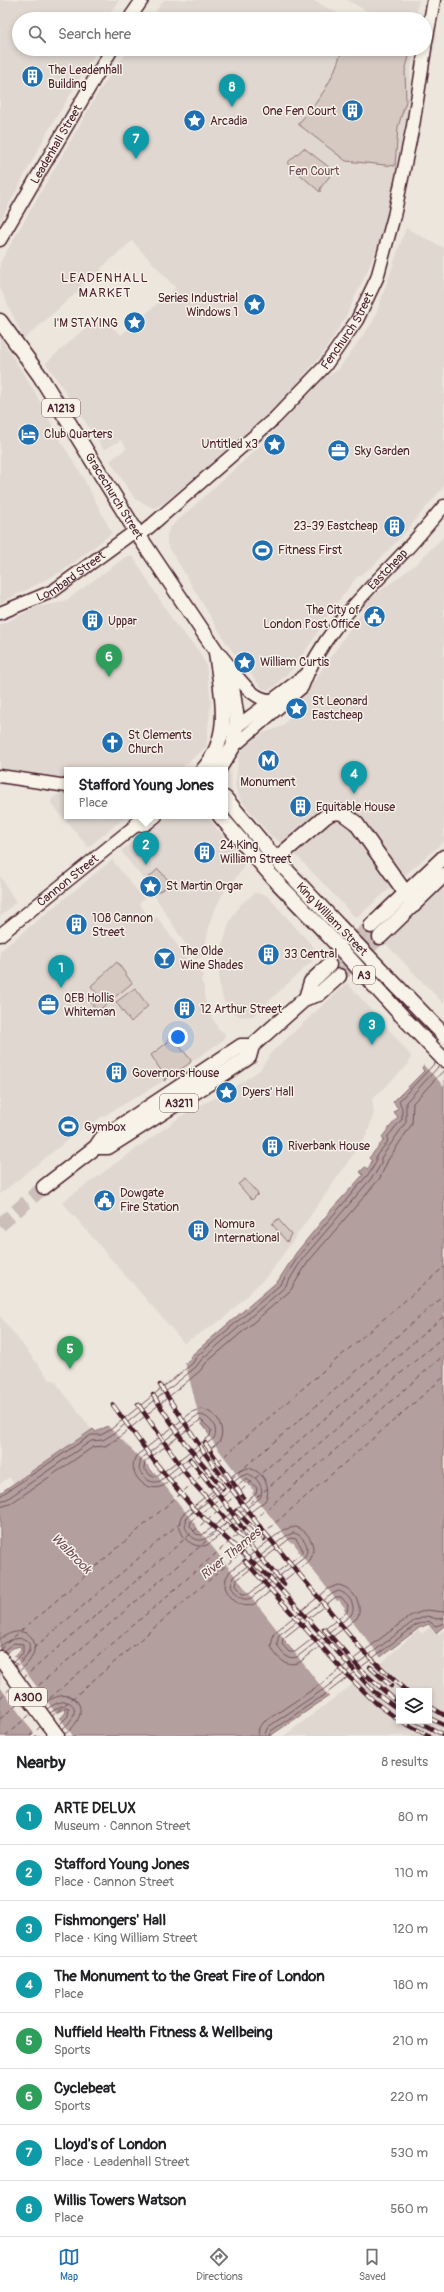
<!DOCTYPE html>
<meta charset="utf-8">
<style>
body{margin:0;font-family:Pangolin,sans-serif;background:#f2f2f2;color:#202124}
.controls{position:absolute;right:12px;bottom:12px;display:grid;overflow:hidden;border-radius:0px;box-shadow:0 2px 6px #0003}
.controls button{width:36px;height:36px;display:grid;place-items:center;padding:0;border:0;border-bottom:1px solid #e0e0e0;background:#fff;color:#202124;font:20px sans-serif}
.you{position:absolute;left:178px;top:1037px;width:14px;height:14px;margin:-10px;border:3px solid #fff;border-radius:50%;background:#1a73e8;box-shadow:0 0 0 6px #1a73e833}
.badge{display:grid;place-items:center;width:26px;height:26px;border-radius:50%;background:#1f6fb2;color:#fff;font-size:13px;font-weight:700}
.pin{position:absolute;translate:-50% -33px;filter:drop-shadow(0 1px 2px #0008)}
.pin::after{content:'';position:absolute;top:21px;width:14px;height:12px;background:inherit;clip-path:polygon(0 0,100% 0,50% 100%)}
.popup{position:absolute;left:64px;top:767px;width:164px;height:52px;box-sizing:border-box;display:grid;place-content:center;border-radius:0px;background:#fff;filter:drop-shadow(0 1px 3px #0005);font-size:13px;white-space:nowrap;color:#757577}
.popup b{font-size:15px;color:#202124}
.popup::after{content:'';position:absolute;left:50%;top:100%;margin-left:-8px;border:8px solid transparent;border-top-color:#fff}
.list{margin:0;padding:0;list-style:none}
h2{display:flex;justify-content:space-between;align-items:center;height:52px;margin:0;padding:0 16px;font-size:17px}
h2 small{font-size:13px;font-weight:400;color:#757577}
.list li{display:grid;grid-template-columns:26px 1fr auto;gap:12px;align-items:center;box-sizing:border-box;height:56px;padding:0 16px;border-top:1px solid #e0e0e0}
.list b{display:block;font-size:15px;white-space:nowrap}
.list p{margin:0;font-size:13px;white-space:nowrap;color:#757577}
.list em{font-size:13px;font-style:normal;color:#757577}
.icon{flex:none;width:22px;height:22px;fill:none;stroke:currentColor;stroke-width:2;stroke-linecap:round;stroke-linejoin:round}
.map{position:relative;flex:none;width:444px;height:1736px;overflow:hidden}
.search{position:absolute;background:#fff;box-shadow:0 2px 6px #0003;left:12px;right:12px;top:12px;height:44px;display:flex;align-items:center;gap:10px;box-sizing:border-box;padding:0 14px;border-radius:22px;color:#757577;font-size:15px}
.sheet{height:500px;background:#fff}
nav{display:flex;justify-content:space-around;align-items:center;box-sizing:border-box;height:56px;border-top:1px solid #e0e0e0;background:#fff;font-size:11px;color:#757577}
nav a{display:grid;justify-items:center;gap:2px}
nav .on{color:#1f6fb2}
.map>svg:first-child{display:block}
.built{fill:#e0d7d0;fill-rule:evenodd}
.green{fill:#d5c9c2;stroke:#907476}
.water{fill:#b39f9d;stroke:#896c6f;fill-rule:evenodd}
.pier{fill:#ece6dd;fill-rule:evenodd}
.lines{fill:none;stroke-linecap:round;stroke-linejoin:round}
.shore{stroke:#745259;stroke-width:1}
.ferry{stroke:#6f4c53;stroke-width:1;stroke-dasharray:5 4;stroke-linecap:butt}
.primary-tunnel{stroke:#ccbeb9;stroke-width:14;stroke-dasharray:14 7;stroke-linecap:butt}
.secondary-casing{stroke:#4a1f2b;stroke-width:15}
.primary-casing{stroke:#4a1f2b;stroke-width:17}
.secondary{stroke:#f7f3e8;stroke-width:12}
.primary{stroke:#f7f3e8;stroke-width:14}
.rail-casing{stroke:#4a1f2b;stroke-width:4.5}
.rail{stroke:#f7f3e8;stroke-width:3;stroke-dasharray:9;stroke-linecap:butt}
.primary-bridge-casing{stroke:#4a1f2b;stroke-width:17;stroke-linecap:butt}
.primary-bridge{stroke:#f7f3e8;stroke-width:14}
.labels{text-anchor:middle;stroke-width:3;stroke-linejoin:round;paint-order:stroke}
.shield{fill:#f7f3e8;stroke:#7e5f64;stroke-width:1}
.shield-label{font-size:11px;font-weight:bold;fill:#4a1f2b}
.poi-label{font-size:12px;fill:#4a1f2b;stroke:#f7f3e8;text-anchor:start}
.street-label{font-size:12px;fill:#4a1f2b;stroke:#f7f3e8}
.park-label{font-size:12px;fill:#6d4a51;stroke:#f7f3e8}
.neighbourhood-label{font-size:13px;letter-spacing:1px;fill:#4a1f2b;stroke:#f7f3e8}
.water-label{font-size:13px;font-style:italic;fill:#6f4c53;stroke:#f7f3e8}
</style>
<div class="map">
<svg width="444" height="1736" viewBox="0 0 444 1736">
<rect width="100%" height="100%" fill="#ece6dd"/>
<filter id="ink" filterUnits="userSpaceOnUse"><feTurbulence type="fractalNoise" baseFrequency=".025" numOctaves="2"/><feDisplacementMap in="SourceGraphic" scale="8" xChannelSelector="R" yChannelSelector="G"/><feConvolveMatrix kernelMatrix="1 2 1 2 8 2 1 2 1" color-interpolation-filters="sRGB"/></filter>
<g filter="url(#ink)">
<g class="built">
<path d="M0,0H119L111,11L112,19H19V49H98L49,129L0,221Z"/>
<path d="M164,0H312L350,19H150Z"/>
<path d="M347,0H419L415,19H381Z"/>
<path d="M129,49H410L415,51L410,71L412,108L406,129L399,190L370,265L344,320L323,353L288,394L263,418L163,504L153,508L135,499L110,461L127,448L121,440L104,450L46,363L99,316L121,335L176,288L132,241L100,269L102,271L92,280L89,278L81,285L83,287L24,339L0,288V263L101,88Z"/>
<path d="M406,228L444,248V486L401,537L373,566L357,577L329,613L313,640L292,669L274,687L268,690L262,688L227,644L167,544V536L169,529L174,524L258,448L325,378L338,370L374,320Z"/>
<path d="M0,337L36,394L61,442L80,472L112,533L63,571L0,603Z"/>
<path d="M444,536V841L356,918L299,858L268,833L240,799L235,786L239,755L246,746L264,733L283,726L372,597L415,565Z"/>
<path d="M127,556L133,557L175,624L199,651L206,665L211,702L206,747L179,770H67V778L0,768V625L37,607L64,602Z"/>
<path d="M61,793H67V816H127L88,847L51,803L53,797Z"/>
<path d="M169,816H207L244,863L242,870L222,895L211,918L203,956L195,959L145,881L121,851Z"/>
<path d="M112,860L144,899L139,903L151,920L157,917L187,959L190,957L203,976L201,980L204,987V995L208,1011L218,1028L225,1034L223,1040L165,1080L80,1130L0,1194V951Z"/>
<path d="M0,876L16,902L0,917Z"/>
<path d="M444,882V1004L383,941Z"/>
<path d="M255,893L266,895L270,899L315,949L316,954L313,960L253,1016L242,1017L230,1011L224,1002L219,982V959L229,923L240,905Z"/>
<path d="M347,983L386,1026L411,1056L408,1065L372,1099L374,1112L367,1135L270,1273L223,1319L184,1343L62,1202L189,1111L227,1092L260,1070L271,1053Z"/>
<path d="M0,1316L50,1380H54L92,1430L14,1483L9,1477L0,1484Z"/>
<path d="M431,1626L439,1634L444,1630V1736H284L385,1660L418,1630L422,1634ZM399,1691H429V1721H399Z"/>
</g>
<g class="green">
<path d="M342,49H397L410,53L405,71L406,101L398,127L395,166L346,161L298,124C320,100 333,81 342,49Z"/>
<path d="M304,148L334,171L321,187L320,192L287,163Z"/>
<path d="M158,869L172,884L156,893L146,880Z"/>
<path d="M117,962L132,983L98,1011L90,1002L92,1000L91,997L96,993L91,986Z"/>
<path d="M135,988L148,1006L131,1022L116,1002Z"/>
<path d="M171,1036L191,1060L190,1063L164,1081L165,1077L151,1055L168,1042L167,1040Z"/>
<path d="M245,1179L258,1194L252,1200L238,1184Z"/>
<path d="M278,1219L291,1234L287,1242L272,1224Z"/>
</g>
<path class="water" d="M444,1049V1626L436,1633L429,1624L419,1628L329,1696L270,1736H35L62,1717L66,1712L65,1709C57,1711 31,1728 31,1736H0V1666L17,1654L21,1649L20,1646L13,1648L0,1657V1493L93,1429L96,1432L108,1426L191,1359L190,1357L193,1354L278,1281L296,1253L331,1210L363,1175L360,1172L365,1167L368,1169L372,1161L369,1158L384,1140L382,1137L398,1117L394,1112L398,1108L393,1102L424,1071L422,1068L424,1065L425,1067ZM202,1424L208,1432L154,1474L147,1465ZM248,1483L253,1491L199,1532L194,1524ZM293,1542L299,1550L247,1590L240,1583ZM339,1600L345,1609L292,1650L285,1642Z"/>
<g class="pier">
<path d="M444,1047V1086L422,1064H425Z"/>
<path d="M185,1362L201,1424L218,1449L245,1484L247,1483L254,1491L252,1493L291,1543L293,1542L299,1550L298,1551L337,1601L339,1600L345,1608L344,1610L382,1659L330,1698L155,1473L107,1425ZM201,1426L205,1432L154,1471L150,1466ZM247,1486L251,1491L200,1529L196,1524ZM292,1544L296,1549L246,1589L242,1584ZM338,1603L342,1608L292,1647L288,1642Z"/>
<path d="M13,1654L57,1715L33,1732L0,1687V1664Z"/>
<path d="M59,1717L73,1736H36L35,1734Z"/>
</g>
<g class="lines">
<g class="shore">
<path d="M201,1409C216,1411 227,1429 219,1442L163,1486C145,1494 126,1472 136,1456L192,1412Z"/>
<path d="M201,1415C211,1417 219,1429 214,1438L160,1481C150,1485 143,1477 139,1469L141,1459L195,1417Z"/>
<path d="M201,1420L211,1430L210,1436L158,1476H151L144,1468L145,1462Z"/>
<path d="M247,1468C262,1469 273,1487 265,1501L207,1545C190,1551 173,1530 182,1515L237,1472Z"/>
<path d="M248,1474C258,1477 265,1489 260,1498L205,1539C195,1543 189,1535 185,1527L187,1517L240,1477Z"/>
<path d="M247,1479L257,1488L256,1494L202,1535L196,1534L190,1526L191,1521Z"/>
<path d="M0,1496L91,1435H101L110,1430L193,1363L196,1357L281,1284L299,1255L371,1171L376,1162V1156L387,1143L388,1136L402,1119V1108L399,1101L435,1063"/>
<path d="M0,1501L7,1499L91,1441L103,1440L113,1434L196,1367L201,1360L285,1287L303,1258L375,1174L381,1164V1158L406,1122V1102L439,1066"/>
<path d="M0,1507L10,1504L93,1447L105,1446L117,1439L200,1371L206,1363L290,1291L308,1262L380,1178L388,1160L412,1124L413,1103L444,1070"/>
<path d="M296,1527C309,1531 318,1547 310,1560L254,1604C241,1610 230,1599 225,1587L226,1578L230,1571L283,1530Z"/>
<path d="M294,1533C303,1535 311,1547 305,1556L251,1598C241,1602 236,1595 231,1586L233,1577L286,1536Z"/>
<path d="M291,1538L296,1539L302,1548V1553L249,1594H242L236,1585L237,1580Z"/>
<path d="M338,1585C353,1587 364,1605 357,1618L300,1662C287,1668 276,1658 271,1646L274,1633L328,1589Z"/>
<path d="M339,1591C349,1594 357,1606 351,1615L297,1657C287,1660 281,1653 277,1644L279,1635L332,1594Z"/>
<path d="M336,1597H341L348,1605L347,1612L295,1652H289L282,1644L283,1639Z"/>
<path d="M0,1639C30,1617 50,1649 19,1671"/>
<path d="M0,1646C27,1627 42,1647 16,1666"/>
<path d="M3,1651L14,1643L23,1644V1653L13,1662"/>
<path d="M43,1704C75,1680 96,1712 65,1734"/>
<path d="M47,1709C72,1690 86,1712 62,1729"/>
<path d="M50,1713L61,1706L69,1708L68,1716L59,1725"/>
<path d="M258,1736L259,1728L264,1722L321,1684L410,1616L426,1610L444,1612"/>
<path d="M264,1736L268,1727L324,1689L414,1621L427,1616L437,1619L444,1618"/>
<path d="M269,1736L271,1731L327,1693L416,1625L428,1621L436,1626L444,1623"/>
</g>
<g class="ferry">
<path d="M0,1649L444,1267"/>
<path d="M13,1666L444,1296"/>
<path d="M23,1678L444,1316"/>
<path d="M32,1691L444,1336"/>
<path d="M0,1698L13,1686"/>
<path d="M43,1704L444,1355"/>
<path d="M51,1717L444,1377"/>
<path d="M0,1719L22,1700"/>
<path d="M5,1736L33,1712"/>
<path d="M30,1736L41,1726"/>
</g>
<g class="primary-tunnel">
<path d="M329,965L371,926"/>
<path d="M339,976L380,937"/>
<path d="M0,1225L44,1187"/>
</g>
<defs>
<g id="secondary">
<path d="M129,19L142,0"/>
<path d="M425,47L434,0"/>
<path id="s1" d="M0,240L112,49"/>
<path id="s2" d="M139,536L275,418L325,366L357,320L377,278L394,216L413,126L425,49"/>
<path id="s3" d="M0,613L53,591L135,531"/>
<path d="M229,667C241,680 253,701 272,700"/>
<path d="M231,731L307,674"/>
<path id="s4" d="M233,747L302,687C322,631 367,592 406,550C419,536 431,521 444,506"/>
<path d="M0,776L67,786"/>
<path d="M135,826L146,824L156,816"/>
<path id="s5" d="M0,935L135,826L140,816"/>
</g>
<g id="primary">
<path id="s6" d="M0,321L40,376L139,536L216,651L229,667L237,719L233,747L218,770"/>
<path d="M203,770C234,734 221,694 216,652"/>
<path d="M225,798L276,859L338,925"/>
<path d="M220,816L275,880L327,934"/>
<path d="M276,859L325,817L331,813L341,812L356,823L414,905"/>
<path d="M371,926L444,857"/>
<path d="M380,937L444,875"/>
<path d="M306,998L311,982L329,965"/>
<path d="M401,1015L444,1060"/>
<path d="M96,1147H108L236,1066L249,1057L252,1046L306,998L319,994L339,976"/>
<path d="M44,1187L96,1147L102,1138L241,1046H252"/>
<path d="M0,1658L57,1736"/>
</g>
</defs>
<use href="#secondary" class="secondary-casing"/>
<use href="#primary" class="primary-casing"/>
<use href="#secondary" class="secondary"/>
<use href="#primary" class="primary"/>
<defs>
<g id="rail">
<path d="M160,1385L206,1455L256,1522L363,1651L406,1691"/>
<path d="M153,1395L184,1442L223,1488"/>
<path d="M138,1404L189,1478L284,1584"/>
<path d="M113,1405L154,1461L193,1508L274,1582L373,1691L399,1710"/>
<path d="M205,1443L243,1497"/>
<path d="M190,1459L226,1504L252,1542"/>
<path d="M236,1511L264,1539"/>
<path d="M245,1561L347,1675L376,1703L399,1720"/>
<path d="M324,1629L363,1672L397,1702"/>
<path d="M370,1667L391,1686"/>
<path d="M429,1706L444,1715"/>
<path d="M429,1718L444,1725"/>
<path d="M401,1721L429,1736"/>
<path d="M417,1721L444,1735"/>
</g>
</defs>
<use href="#rail" class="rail-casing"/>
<use href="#rail" class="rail"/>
<defs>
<g id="primary-bridge">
<path d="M338,925L444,1035"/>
<path d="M327,934L401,1015"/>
</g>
</defs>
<use href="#primary-bridge" class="primary-bridge-casing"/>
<use href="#primary-bridge" class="primary-bridge"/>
</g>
</g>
<defs>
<symbol id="building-disc" viewBox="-11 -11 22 22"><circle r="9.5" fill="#1f6fb2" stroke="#f7f3e8"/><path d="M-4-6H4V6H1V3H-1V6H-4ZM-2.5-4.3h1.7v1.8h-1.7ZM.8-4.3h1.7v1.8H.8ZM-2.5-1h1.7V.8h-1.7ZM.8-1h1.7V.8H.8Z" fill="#fff"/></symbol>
<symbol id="sight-disc" viewBox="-11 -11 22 22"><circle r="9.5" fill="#1f6fb2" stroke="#f7f3e8"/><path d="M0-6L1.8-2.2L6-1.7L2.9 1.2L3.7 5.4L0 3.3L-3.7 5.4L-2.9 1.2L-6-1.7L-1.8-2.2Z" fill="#fff"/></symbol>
<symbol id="hotel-disc" viewBox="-11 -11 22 22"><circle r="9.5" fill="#1f6fb2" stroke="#f7f3e8"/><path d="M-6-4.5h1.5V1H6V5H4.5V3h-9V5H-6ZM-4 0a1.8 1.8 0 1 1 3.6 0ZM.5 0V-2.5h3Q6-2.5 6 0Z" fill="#fff"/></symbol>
<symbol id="office-disc" viewBox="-11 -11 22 22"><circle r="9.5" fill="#1f6fb2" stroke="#f7f3e8"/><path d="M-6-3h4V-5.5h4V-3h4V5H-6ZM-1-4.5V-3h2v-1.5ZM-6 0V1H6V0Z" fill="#fff"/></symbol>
<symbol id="stadium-disc" viewBox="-11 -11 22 22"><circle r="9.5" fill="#1f6fb2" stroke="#f7f3e8"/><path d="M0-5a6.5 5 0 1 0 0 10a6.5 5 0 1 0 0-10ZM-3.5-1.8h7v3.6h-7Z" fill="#fff"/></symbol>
<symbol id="civic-disc" viewBox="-11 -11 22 22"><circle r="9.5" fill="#1f6fb2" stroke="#f7f3e8"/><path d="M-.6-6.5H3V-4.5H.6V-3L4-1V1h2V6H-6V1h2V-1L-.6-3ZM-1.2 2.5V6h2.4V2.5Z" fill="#fff"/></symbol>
<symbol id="church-disc" viewBox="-11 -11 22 22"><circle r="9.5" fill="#1f6fb2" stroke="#f7f3e8"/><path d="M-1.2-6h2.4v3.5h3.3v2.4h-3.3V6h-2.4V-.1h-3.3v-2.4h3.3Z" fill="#fff"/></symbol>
<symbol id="metro-disc" viewBox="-11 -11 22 22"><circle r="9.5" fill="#1f6fb2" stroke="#f7f3e8"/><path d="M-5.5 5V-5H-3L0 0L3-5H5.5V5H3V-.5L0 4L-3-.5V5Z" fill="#fff"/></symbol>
<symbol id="bar-disc" viewBox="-11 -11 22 22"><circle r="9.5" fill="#1f6fb2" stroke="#f7f3e8"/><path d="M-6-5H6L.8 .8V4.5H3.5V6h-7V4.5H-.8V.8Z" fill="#fff"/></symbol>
</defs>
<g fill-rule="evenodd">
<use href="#building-disc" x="20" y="64" width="25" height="25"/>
<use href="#building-disc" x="340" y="98" width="25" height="25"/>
<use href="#sight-disc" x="182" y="108" width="25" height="25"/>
<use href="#sight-disc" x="242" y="292" width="25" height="25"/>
<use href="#sight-disc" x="122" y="310" width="25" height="25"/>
<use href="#hotel-disc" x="16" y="422" width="25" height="25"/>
<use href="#sight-disc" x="262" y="432" width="25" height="25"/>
<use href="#office-disc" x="326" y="438" width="25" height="25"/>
<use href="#building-disc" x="382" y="514" width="25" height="25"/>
<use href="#stadium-disc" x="250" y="538" width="25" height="25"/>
<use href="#civic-disc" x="362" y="604" width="25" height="25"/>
<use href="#building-disc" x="80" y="608" width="25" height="25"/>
<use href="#sight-disc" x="232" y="650" width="25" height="25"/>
<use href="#sight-disc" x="284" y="696" width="25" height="25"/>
<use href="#church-disc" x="100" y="730" width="25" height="25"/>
<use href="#metro-disc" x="256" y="748" width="25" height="25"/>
<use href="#building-disc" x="288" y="794" width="25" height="25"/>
<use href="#building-disc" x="192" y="840" width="25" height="25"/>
<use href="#sight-disc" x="138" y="874" width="25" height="25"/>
<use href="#building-disc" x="64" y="912" width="25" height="25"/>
<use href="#building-disc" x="256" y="942" width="25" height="25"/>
<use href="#bar-disc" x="152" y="946" width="25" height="25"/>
<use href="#office-disc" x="36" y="992" width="25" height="25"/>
<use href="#building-disc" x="172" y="996" width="25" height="25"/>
<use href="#building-disc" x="104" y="1060" width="25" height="25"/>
<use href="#sight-disc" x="214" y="1080" width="25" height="25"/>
<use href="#stadium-disc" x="56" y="1114" width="25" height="25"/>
<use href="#building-disc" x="260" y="1134" width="25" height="25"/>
<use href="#civic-disc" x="92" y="1188" width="25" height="25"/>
<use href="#building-disc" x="186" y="1218" width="25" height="25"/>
</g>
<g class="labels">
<g class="shield">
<rect x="42" y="399" width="38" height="18" rx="3"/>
<rect x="353" y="966" width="22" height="18" rx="3"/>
<rect x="160" y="1094" width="38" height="18" rx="3"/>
<rect x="9" y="1688" width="38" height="18" rx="3"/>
</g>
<g class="shield-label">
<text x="61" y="412">A1213</text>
<text x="364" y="979">A3</text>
<text x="179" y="1107">A3211</text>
<text x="28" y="1701">A300</text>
</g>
<g class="poi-label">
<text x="48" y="74">The Leadenhall<tspan x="48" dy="14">Building</tspan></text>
<text x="336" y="115" text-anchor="end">One Fen Court</text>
<text x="210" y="125">Arcadia</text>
<text x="238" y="302" text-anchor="end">Series Industrial<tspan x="238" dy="14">Windows 1</tspan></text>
<text x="118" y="327" text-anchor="end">I'M STAYING</text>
<text x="44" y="438">Club Quarters</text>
<text x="258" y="448" text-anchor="end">Untitled x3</text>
<text x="354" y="455">Sky Garden</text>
<text x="378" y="530" text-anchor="end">23-39 Eastcheap</text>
<text x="278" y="554">Fitness First</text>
<text x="360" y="614" text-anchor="end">The City of<tspan x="360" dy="14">London Post Office</tspan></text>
<text x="108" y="625">Uppar</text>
<text x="260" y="666">William Curtis</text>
<text x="312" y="705">St Leonard<tspan x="312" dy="14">Eastcheap</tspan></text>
<text x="128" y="739">St Clements<tspan x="128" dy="14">Church</tspan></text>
<text x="268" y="786" text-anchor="middle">Monument</text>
<text x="316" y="811">Equitable House</text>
<text x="220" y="849">24 King<tspan x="220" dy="14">William Street</tspan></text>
<text x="166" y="890">St Martin Orgar</text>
<text x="92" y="922">108 Cannon<tspan x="92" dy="14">Street</tspan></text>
<text x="180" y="955">The Olde<tspan x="180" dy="14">Wine Shades</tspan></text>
<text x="284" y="958">33 Central</text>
<text x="64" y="1002">QEB Hollis<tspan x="64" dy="14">Whiteman</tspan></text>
<text x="200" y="1013">12 Arthur Street</text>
<text x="132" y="1077">Governors House</text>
<text x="242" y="1096">Dyers' Hall</text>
<text x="84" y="1131">Gymbox</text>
<text x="288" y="1150">Riverbank House</text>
<text x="120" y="1197">Dowgate<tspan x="120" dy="14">Fire Station</tspan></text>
<text x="214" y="1228">Nomura<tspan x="214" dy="14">International</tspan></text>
</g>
<g class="street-label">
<text dy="4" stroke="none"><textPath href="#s1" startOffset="111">Leadenhall Street</textPath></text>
<text dy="4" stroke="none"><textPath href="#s2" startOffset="294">Fenchurch Street</textPath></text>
<text dy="4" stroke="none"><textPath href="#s6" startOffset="209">Gracechurch Street</textPath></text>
<text dy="4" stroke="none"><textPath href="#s4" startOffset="238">Eastcheap</textPath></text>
<text dy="4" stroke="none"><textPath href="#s3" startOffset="80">Lombard Street</textPath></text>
<text dy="4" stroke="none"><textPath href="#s5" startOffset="87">Cannon Street</textPath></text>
<text transform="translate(332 919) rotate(46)" y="4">King William Street</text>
</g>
<g class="park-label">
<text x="314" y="175">Fen Court</text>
</g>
<g class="neighbourhood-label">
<text x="105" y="282">LEADENHALL<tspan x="105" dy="15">MARKET</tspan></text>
</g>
<g class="water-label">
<text transform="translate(72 1553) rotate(45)" y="5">Walbrook</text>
<text transform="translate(230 1553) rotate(-39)" y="5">River Thames</text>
</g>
</g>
</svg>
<div class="controls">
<button><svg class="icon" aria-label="layers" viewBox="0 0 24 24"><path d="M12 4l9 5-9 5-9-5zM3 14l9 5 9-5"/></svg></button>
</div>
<div class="you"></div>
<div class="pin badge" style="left:61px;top:988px;background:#0f9aa8">1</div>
<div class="pin badge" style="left:146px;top:865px;background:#0f9aa8">2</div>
<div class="popup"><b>Stafford Young Jones</b>Place</div>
<div class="pin badge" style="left:372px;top:1045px;background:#0f9aa8">3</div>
<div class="pin badge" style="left:354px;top:794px;background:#0f9aa8">4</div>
<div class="pin badge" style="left:70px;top:1369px;background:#2e9e5b">5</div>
<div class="pin badge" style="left:109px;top:677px;background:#2e9e5b">6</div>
<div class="pin badge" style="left:136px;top:159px;background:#0f9aa8">7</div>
<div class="pin badge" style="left:232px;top:107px;background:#0f9aa8">8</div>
<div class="search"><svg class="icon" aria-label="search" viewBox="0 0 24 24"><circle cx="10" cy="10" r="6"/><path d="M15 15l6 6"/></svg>Search here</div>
</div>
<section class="sheet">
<h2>Nearby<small>8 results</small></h2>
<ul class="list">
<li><span class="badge" style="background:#0f9aa8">1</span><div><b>ARTE DELUX</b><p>Museum · Cannon Street</p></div><em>80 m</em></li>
<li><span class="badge" style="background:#0f9aa8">2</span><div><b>Stafford Young Jones</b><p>Place · Cannon Street</p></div><em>110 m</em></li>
<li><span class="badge" style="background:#0f9aa8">3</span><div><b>Fishmongers' Hall</b><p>Place · King William Street</p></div><em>120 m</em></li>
<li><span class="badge" style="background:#0f9aa8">4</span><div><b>The Monument to the Great Fire of London</b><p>Place</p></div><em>180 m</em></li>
<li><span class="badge" style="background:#2e9e5b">5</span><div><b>Nuffield Health Fitness &amp; Wellbeing</b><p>Sports</p></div><em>210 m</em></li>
<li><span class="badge" style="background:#2e9e5b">6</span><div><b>Cyclebeat</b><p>Sports</p></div><em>220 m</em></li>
<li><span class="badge" style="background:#0f9aa8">7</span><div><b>Lloyd's of London</b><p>Place · Leadenhall Street</p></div><em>530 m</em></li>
<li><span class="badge" style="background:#0f9aa8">8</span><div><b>Willis Towers Watson</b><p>Place</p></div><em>560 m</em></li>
</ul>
</section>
<nav>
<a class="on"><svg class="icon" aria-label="map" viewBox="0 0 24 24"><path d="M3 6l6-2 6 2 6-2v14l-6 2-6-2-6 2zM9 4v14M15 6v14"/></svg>Map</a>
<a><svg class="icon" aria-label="directions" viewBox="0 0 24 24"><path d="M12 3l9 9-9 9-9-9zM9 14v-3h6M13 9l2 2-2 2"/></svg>Directions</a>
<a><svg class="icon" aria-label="saved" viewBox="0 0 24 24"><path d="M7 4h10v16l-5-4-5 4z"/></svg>Saved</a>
</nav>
